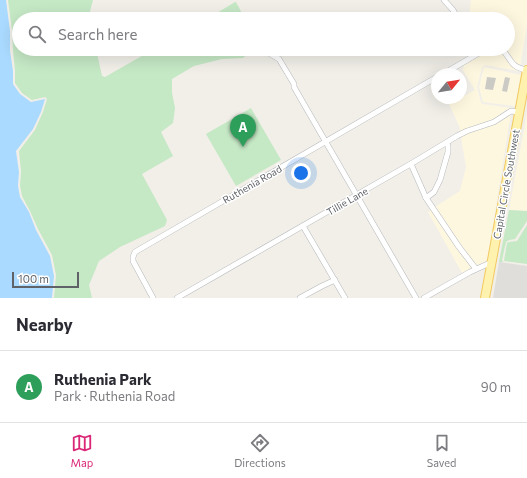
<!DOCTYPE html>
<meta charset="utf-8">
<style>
body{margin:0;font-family:Commissioner,sans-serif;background:#f2f2f3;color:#2b2b33}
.compass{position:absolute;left:431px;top:68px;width:36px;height:36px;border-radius:50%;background:#fff;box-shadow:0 4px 16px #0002;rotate:60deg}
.scale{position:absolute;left:12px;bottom:10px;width:67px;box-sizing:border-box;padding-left:4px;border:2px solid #5f6368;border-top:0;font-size:11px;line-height:14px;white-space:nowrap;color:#5f6368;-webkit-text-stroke:3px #fff;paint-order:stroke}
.you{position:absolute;left:301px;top:173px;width:14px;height:14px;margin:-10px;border:3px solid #fff;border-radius:50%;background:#1a73e8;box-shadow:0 0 0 6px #1a73e833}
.badge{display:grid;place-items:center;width:26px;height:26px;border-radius:50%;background:#db2777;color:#fff;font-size:13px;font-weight:700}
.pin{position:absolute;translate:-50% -33px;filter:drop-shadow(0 1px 2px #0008)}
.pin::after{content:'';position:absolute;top:21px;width:14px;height:12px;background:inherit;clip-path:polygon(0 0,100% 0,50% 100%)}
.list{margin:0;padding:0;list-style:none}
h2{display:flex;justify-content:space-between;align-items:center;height:52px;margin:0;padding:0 16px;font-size:17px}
h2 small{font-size:13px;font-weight:400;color:#7c7c81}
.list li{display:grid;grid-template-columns:26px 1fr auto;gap:12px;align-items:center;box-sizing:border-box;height:72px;padding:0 16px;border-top:1px solid #e1e1e2}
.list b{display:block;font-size:15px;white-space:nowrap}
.list p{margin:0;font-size:13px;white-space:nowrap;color:#7c7c81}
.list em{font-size:13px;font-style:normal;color:#7c7c81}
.icon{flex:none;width:22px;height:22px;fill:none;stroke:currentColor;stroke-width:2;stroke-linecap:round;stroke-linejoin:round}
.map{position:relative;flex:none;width:527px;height:298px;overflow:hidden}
.search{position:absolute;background:#fff;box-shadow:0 4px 16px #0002;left:12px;right:12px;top:12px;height:44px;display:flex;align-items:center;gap:10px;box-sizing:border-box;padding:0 14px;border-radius:22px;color:#7c7c81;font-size:15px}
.sheet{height:124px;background:#fff}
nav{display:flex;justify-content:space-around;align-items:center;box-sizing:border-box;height:56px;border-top:1px solid #e1e1e2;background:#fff;font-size:11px;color:#7c7c81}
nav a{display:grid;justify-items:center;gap:2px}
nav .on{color:#db2777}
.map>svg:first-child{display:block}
.commercial{fill:#fef7e0}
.industrial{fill:#e0deda}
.green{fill:#c5e8c5}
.water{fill:#aadaff}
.building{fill:#cccac5}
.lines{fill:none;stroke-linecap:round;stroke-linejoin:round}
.minor-casing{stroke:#b5b8bc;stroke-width:6}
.primary-casing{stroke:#f2c960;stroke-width:10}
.minor{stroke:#fff;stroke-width:5}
.primary{stroke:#fff2af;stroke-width:8}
.labels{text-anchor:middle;stroke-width:3;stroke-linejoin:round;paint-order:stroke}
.street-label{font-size:10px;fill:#5f6368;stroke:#fff}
</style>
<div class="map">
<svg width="527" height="298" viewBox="0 0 527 298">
<rect width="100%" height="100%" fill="#f1efe8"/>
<g class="commercial">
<path d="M471,0H527V25L520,67L513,60L506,49H508V19H469Z"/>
<path d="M490,49H497L501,51L513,68L519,71L485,65L482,67L477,87L481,103L483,104L512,108L506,110L493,120L467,129L460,132V128L449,104L475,90L463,70L464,65Z"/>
<path d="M484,67L521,75L515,106L483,102L479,87Z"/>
<path d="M511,113L487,262L477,266L461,246L435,207L460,191L466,167L461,137Z"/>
<path d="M527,113V211L509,210Z"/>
<path d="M431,210L457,249L472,268L462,273L428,212Z"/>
</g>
<path class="industrial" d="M499,262L527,266V298H493Z"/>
<g class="green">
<path d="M8,0H93L89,15V19H19V49H96L102,76L105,77L154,49H253L243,58L222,59L194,66L172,79V93L175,108L173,123L161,132L173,156L142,174L167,220L165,226L120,247L99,261L89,285L92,298H54L56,275L52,255L38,229L30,211L22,196L20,186L21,171L19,151L35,130L43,112L47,99L45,97L32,100L22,93L15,83V70L13,51L12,31Z"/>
<path d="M236,2L245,19H207L235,2Z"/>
<path d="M251,108L281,160L236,186L206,134Z"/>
<path d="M509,210L527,211V221L515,239L509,240L506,242L502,260L503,262H499Z"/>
<path d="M527,225V264L504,261L507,243L509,242L517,241Z"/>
</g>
<path class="water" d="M0,0H6L10,31V51L13,71V84L20,94L31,102L45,99L41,112L33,129L16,151L19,172L18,186L20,197L29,212L36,230L50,256L54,276L52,298H0Z"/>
<g class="building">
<path d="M487,77L496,78L493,90L485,89Z"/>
<path d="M505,77L510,78L507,92L502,91Z"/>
</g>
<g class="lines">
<defs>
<g id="minor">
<path d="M444,0L453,10L458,19"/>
<path d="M502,49C512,60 510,67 527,70"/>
<path d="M267,52L279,59L294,84V87L416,298"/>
<path d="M443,74L486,49"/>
<path d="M411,164L426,198L459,247L476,269"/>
<path d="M426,198L434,192L440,180L448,152V146L447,143"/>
<path d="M303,226L345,298"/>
<path d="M153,298L133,261V257L135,252L437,77"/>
<path d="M177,298L414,162L457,136L467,131L494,122L511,111L519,112"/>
<path d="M300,298L322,286L335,280"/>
<path d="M424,298L470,272L492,262"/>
</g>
<path id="primary" d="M485,298L527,70"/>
</defs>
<use href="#minor" class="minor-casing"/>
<use href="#primary" class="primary-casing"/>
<use href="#minor" class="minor"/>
<use href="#primary" class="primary"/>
</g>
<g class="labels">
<g class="street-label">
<text transform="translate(252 184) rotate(-30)" y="4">Ruthenia Road</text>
<text transform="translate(506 184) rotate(-80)" y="4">Capital Circle Southwest</text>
<text transform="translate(347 201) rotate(-30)" y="4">Tillie Lane</text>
</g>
</g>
</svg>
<svg class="compass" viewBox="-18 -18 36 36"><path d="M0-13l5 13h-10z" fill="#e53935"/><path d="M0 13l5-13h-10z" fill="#7c7c81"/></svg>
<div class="scale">100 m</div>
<div class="you"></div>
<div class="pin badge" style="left:243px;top:147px;background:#2e9e5b">A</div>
<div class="search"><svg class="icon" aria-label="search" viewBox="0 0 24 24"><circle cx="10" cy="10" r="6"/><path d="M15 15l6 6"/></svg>Search here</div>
</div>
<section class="sheet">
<h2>Nearby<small></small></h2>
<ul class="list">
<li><span class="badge" style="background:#2e9e5b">A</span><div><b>Ruthenia Park</b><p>Park · Ruthenia Road</p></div><em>90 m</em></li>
</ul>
</section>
<nav>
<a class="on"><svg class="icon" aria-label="map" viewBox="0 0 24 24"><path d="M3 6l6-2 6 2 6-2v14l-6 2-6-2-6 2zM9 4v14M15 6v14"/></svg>Map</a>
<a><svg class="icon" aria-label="directions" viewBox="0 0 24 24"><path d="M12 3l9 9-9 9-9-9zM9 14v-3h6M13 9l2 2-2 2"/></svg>Directions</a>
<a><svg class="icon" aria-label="saved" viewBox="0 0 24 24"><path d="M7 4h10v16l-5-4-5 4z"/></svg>Saved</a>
</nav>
